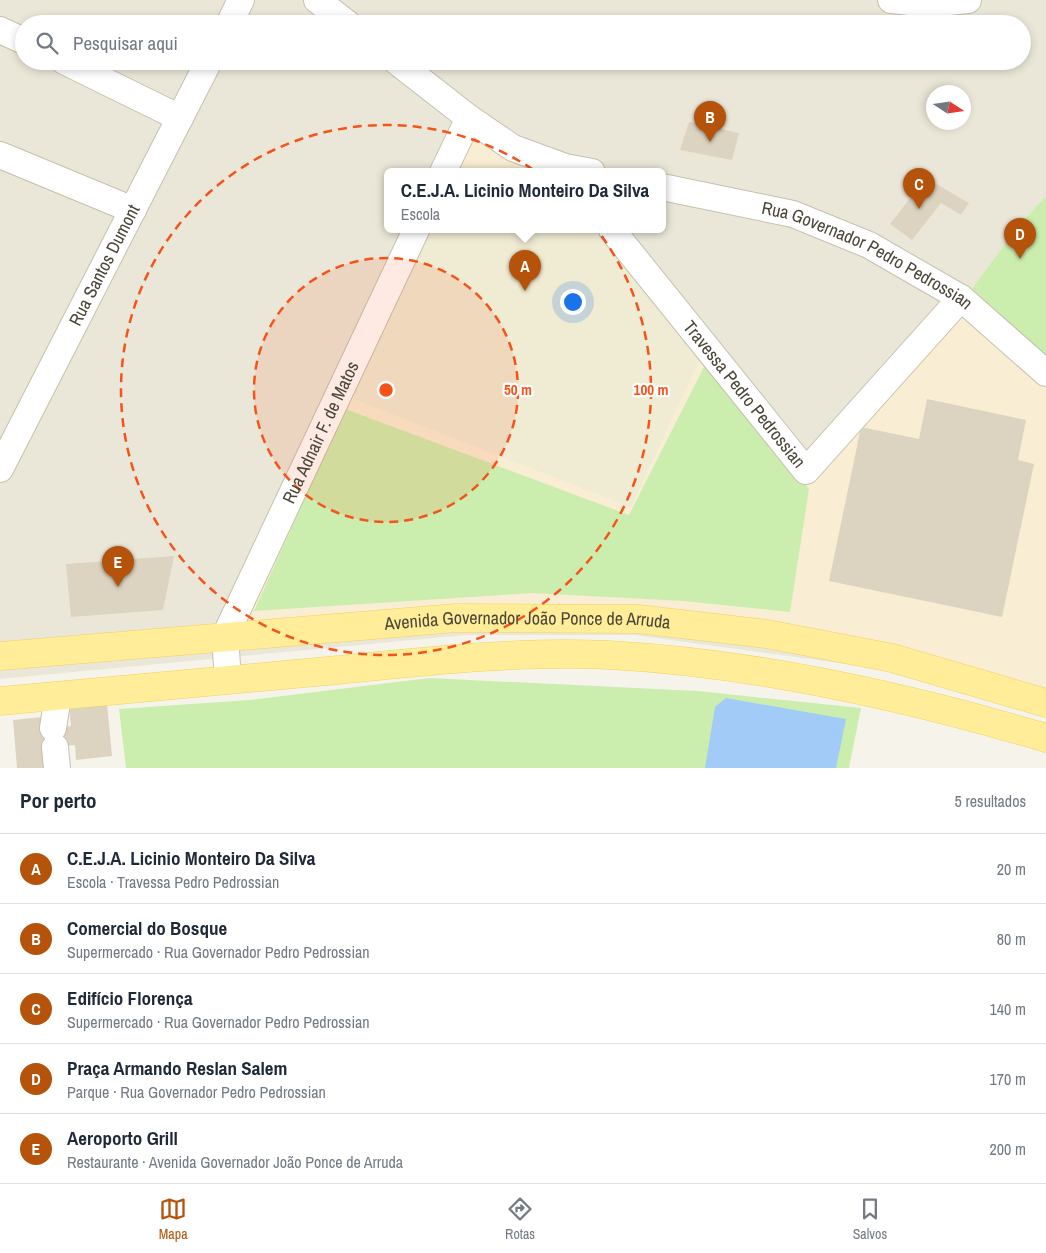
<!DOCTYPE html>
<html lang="pt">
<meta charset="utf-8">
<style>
body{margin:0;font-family:"Archivo Narrow",sans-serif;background:#f2f2f3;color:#1f2937}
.compass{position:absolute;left:926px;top:85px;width:45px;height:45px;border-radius:50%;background:#fff;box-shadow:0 2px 8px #0003;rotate:102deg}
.you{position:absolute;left:572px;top:301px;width:18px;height:18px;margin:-12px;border:4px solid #fff;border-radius:50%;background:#1a73e8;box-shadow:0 0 0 8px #1a73e833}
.badge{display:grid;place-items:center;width:32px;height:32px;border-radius:50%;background:#b45309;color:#fff;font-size:16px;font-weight:700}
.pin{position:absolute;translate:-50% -41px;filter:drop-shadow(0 1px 2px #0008)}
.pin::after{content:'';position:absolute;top:26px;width:18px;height:15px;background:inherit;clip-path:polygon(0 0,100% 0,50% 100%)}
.popup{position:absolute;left:384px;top:168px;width:282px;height:65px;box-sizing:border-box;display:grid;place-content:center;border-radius:8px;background:#fff;filter:drop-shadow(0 1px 4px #0005);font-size:16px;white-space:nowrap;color:#747a83}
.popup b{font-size:19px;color:#1f2937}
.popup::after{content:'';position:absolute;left:50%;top:100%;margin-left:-10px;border:10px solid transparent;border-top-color:#fff}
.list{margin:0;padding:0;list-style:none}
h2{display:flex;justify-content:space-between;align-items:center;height:65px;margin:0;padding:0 20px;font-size:21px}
h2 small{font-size:16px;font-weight:400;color:#747a83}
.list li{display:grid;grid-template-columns:32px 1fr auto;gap:15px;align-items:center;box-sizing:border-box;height:70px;padding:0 20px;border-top:1px solid #e0e1e3}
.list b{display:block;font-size:19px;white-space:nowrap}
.list p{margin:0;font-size:16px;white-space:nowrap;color:#747a83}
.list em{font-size:16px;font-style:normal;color:#747a83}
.icon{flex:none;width:28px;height:28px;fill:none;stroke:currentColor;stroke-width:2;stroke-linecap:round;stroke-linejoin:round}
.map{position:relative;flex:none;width:1046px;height:768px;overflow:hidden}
.search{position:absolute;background:#fff;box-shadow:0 2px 8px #0003;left:15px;right:15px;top:15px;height:55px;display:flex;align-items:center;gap:12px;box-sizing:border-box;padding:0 18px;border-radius:28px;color:#747a83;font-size:19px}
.sheet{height:415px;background:#fff}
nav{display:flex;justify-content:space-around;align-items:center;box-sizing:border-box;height:70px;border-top:1px solid #e0e1e3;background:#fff;font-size:14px;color:#747a83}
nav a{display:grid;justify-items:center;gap:2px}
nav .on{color:#b45309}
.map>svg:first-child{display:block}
.residential{fill:#ebe7d8;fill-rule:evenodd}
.commercial{fill:#f9edd4}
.education{fill:#f0ebd3}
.green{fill:#cbeeaf}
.water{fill:#a2cbf7}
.building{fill:#dcd4c1}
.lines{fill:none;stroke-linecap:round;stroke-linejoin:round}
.minor-casing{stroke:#c6c0ae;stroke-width:28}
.major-casing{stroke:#efd35f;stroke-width:29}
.minor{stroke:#fff;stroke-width:26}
.major{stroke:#ffed9a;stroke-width:28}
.ring{fill:none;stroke:#f6531a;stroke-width:2.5;stroke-dasharray:9 6}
.labels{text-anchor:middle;stroke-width:4.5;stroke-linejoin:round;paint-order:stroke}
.street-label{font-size:18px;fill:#4b4637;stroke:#fff}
.centre{fill:#f6531a;stroke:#fff;stroke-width:2.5}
.ring-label{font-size:15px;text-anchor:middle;font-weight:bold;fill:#f6531a;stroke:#fff;stroke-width:4.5;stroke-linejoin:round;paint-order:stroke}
</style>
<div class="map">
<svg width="1046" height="768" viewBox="0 0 1046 768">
<rect width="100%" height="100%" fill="#f6f4ea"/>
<path class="residential" d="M0,0H1046V710L905,672L634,635H466L0,679ZM24,24H1022V61H24ZM934,92H964V122H934ZM388,172H662V230H388Z"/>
<g class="commercial">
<path d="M473,128L559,172H452Z"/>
<path d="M424,230H602L804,482L963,309L1046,383V689L752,623L253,624L245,618Z"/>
</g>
<path class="education" d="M430,230H602L701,357L631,507L348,397Z"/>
<g class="green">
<path d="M1046,196V359L972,289L1016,229Z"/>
<path d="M706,363L809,489L790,612L683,601L532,593L254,611L345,409L629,515Z"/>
<path d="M429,678L698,691L861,708L849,768H126L119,709L250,700Z"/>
</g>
<path class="water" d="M726,698L846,719L836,768H705L715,707Z"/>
<g class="building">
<path d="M689,122L739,133L732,160L680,150Z"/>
<path d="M926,178L969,203L961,215L941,203L912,240L890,224Z"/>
<path d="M927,399L1026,420L1018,460L1034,464L1002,617L829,581L861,427L919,439Z"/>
<path d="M174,556L163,610L71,617L66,564Z"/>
<path d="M107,703L112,756L76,760L75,745L43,748L45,768H17L13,720L43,717L44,729L71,726L69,707Z"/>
</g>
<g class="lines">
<defs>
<g id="minor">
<path d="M317,0L348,24"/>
<path d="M891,0L929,4L968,0"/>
<path d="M229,24L241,0"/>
<path d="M0,30L24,41"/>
<path d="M64,61L180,118"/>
<path d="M396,61L469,118L513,148L565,167L592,172"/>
<path d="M0,155L133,210"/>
<path d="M443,172L469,118"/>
<path id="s1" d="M662,187L793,214L869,245L961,298L1046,373"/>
<path id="s2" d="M612,230L806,471L961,298"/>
<path id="s3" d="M0,469L209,61"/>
<path id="s4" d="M228,680L225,636L416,230"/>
<path d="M53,728L58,696"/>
<path d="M55,747L57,768"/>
</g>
<g id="major">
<path id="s5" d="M0,656L456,618L638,619L767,634L892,658L1046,703"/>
<path d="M0,701C113,690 226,680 338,670C428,661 519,651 609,655C756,663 905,696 1046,738"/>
</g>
</defs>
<use href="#minor" class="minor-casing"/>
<use href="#major" class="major-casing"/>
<use href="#minor" class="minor"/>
<use href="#major" class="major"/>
</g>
<circle cx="386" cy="390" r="132" fill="#f6531a" fill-opacity=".12"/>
<g class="ring">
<circle cx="386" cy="390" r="132"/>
<circle cx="386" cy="390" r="265"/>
</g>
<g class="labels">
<g class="street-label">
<text dy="6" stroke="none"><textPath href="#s1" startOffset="218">Rua Governador Pedro Pedrossian</textPath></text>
<text dy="6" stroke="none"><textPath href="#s3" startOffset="229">Rua Santos Dumont</textPath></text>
<text dy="6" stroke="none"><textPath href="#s2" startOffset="211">Travessa Pedro Pedrossian</textPath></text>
<text dy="6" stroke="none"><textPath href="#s4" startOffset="269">Rua Adnair F. de Matos</textPath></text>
<text dy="6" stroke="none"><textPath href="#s5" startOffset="529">Avenida Governador João Ponce de Arruda</textPath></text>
</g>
</g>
<circle cx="386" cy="390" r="8" class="centre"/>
<g class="ring-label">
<text x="518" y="395">50 m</text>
<text x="651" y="395">100 m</text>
</g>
</svg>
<svg class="compass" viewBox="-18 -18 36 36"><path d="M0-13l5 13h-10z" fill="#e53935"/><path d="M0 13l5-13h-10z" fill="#747a83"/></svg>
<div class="you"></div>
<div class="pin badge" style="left:525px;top:291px">A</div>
<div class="popup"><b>C.E.J.A. Licinio Monteiro Da Silva</b>Escola</div>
<div class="pin badge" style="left:710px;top:142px">B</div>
<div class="pin badge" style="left:919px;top:209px">C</div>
<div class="pin badge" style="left:1020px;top:259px">D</div>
<div class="pin badge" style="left:118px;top:587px">E</div>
<div class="search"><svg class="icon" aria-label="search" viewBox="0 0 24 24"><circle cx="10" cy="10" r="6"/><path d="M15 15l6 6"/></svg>Pesquisar aqui</div>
</div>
<section class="sheet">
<h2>Por perto<small>5 resultados</small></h2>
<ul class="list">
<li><span class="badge">A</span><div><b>C.E.J.A. Licinio Monteiro Da Silva</b><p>Escola · Travessa Pedro Pedrossian</p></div><em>20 m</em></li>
<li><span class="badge">B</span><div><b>Comercial do Bosque</b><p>Supermercado · Rua Governador Pedro Pedrossian</p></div><em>80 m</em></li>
<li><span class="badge">C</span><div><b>Edifício Florença</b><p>Supermercado · Rua Governador Pedro Pedrossian</p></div><em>140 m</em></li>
<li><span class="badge">D</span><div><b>Praça Armando Reslan Salem</b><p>Parque · Rua Governador Pedro Pedrossian</p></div><em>170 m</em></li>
<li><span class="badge">E</span><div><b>Aeroporto Grill</b><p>Restaurante · Avenida Governador João Ponce de Arruda</p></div><em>200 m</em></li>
</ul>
</section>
<nav>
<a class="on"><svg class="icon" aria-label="map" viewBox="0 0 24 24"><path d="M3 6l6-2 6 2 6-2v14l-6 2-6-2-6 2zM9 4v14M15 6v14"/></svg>Mapa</a>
<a><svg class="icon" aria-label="directions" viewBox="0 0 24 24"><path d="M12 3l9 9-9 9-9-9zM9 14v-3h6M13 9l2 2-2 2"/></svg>Rotas</a>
<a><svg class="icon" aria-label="saved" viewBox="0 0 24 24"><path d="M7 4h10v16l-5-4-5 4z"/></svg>Salvos</a>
</nav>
